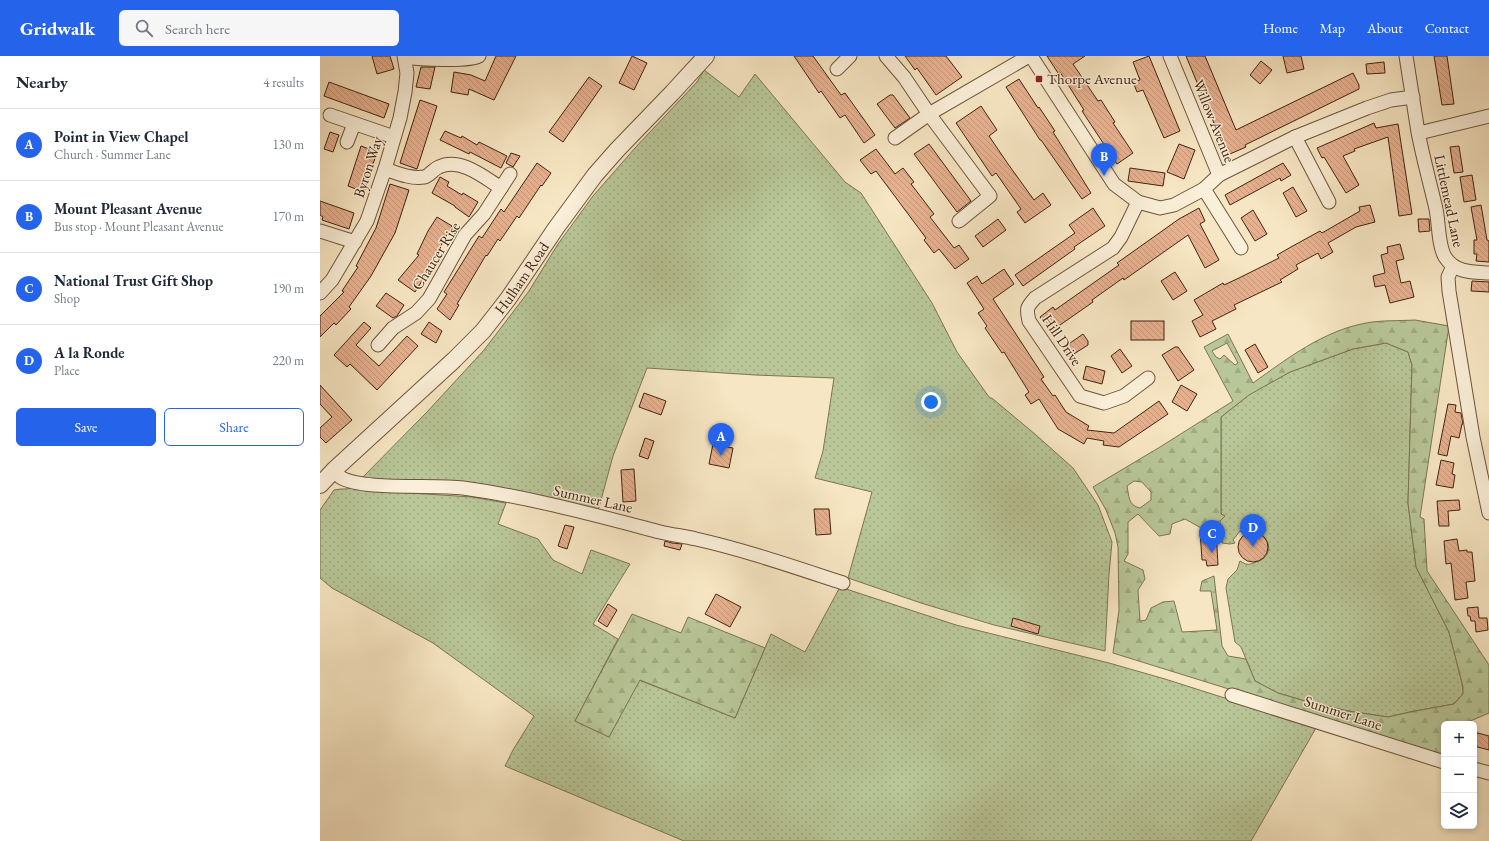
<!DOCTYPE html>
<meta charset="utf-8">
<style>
body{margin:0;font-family:"EB Garamond",serif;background:#f6f6f7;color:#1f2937}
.controls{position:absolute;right:12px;bottom:12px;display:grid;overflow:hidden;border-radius:6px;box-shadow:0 2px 6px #0003}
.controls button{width:36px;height:36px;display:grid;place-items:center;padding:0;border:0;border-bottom:1px solid #e0e1e3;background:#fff;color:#1f2937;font:20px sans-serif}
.you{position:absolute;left:611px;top:346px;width:14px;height:14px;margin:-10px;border:3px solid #fff;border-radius:50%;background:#1a73e8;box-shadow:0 0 0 6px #1a73e833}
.badge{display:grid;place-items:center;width:26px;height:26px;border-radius:50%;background:#2563eb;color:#fff;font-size:13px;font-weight:700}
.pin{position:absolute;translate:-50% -33px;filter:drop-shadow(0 1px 2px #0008)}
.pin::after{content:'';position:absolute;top:21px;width:14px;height:12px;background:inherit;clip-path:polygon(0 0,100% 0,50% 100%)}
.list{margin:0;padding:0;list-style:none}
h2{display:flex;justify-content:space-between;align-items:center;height:52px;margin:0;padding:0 16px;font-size:17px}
h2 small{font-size:13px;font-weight:400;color:#747a83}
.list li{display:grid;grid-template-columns:26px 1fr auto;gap:12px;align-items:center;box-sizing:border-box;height:72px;padding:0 16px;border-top:1px solid #e0e1e3}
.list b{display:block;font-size:15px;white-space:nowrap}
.list p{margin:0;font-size:13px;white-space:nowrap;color:#747a83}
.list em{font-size:13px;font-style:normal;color:#747a83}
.actions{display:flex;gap:8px;padding:12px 16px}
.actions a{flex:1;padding:9px 0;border:1px solid #2563eb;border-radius:6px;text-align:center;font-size:14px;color:#2563eb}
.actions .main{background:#2563eb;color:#fff}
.icon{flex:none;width:22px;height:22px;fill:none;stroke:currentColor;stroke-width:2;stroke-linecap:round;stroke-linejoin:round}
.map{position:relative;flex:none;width:1169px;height:785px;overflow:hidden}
header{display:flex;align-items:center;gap:24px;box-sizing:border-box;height:56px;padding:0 20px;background:#2563eb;color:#fff}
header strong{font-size:19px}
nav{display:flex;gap:22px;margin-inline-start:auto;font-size:14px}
.search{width:280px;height:36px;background:#f6f6f7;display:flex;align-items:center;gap:10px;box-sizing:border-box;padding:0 14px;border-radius:6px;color:#747a83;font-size:15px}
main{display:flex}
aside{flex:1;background:#fff}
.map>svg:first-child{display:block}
.green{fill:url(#green-dots);stroke:#7d7454}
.forest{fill:url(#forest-firs);stroke:#7d7454;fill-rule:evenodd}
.building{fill:url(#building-back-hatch);stroke:#42230f}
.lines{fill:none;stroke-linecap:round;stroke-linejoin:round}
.minor-casing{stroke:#6f543c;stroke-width:15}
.tertiary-casing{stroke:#6f543c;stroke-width:18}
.minor{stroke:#faefd8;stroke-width:13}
.tertiary{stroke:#faefd8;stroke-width:16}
.poi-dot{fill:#8f2418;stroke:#faefd8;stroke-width:1.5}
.labels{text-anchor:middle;stroke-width:3;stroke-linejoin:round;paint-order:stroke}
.poi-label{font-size:15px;fill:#42230f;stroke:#faefd8;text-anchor:start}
.street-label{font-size:15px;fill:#42230f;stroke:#faefd8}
</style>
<header>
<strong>Gridwalk</strong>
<div class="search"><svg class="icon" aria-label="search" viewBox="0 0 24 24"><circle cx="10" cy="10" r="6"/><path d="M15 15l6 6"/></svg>Search here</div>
<nav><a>Home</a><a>Map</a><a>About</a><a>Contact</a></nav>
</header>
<main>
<aside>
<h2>Nearby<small>4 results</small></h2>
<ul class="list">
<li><span class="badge">A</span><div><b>Point in View Chapel</b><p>Church · Summer Lane</p></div><em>130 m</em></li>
<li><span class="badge">B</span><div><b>Mount Pleasant Avenue</b><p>Bus stop · Mount Pleasant Avenue</p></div><em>170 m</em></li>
<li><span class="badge">C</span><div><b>National Trust Gift Shop</b><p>Shop</p></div><em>190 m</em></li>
<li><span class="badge">D</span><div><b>A la Ronde</b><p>Place</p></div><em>220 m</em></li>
</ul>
<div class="actions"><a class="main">Save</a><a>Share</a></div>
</aside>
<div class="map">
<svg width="1169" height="785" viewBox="0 0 1169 785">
<defs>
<pattern id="green-dots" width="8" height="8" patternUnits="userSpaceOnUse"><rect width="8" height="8" fill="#b8c698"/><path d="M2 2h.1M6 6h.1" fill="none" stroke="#9faa82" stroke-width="1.8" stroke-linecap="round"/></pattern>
<pattern id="forest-firs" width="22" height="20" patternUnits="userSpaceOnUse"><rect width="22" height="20" fill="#b8c698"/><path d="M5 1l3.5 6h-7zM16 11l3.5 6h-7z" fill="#9faa82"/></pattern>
<pattern id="building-back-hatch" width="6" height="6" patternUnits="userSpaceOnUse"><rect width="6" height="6" fill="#e7b190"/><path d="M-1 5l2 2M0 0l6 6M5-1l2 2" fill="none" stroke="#c7987b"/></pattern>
</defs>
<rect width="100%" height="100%" fill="#f7e6c3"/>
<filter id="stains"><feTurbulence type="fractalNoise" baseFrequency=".005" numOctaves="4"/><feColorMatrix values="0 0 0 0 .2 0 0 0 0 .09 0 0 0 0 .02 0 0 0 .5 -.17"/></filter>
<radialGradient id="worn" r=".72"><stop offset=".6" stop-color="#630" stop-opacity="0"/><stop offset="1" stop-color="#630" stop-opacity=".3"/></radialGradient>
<g class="green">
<path d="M384,14L419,41L435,18L525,126L541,137L612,247L637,296L669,341L673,343L716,379L753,412L778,449L792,486L789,518L785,595L674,569L601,547L528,522L552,436L495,422L503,395L514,322L435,319L327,312L293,400L278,455L42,422L107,356L164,294L209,235L238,188L273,140L315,92L377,26Z"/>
<path d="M1066,287L1088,296L1092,309L1088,447L1096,511L1129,576L1143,631V638L1134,648L1090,656L1068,661L1028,655L985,645L958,637L935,625L921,591L915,586L906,532L908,523L917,514L920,505C927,509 927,509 934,507C937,505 940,505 943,503C958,490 941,470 923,478L920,475L913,484L915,487L910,488L902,487L900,465L905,460L901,458V361L931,337L970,316L1033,293Z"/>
<path d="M37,431L60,435L152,441L186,447L178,468L218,483L233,504L262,518L271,494L310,508L273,568L298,583L255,665L289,681L319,624L415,662L451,578L485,596L520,531L636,569L789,607L845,623L980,666L996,672L931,785H364L185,710L193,694L214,660L113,587L12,532L0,522V454L14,434C22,432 29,434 37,431Z"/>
</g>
<g class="forest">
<path d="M1095,264L1129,270L1100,461L1104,463L1107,515L1169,609V657L1148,666L1147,668H1124V700L793,597L799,554L798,491L795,477L786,454L773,431L840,391L913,345L884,291L908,278L933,327C968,302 1003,275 1046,267C1062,264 1079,265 1095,264ZM907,287L918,307L915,309L904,299L900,303L896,301L892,295ZM1066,287L1088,296L1092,309L1088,447L1096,511L1129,576L1143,631V638L1134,648L1090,656L1068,661L1028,655L985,645L958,637L935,625L926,603L908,600L902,590L894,520L882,525L880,535H891L897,574L862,576L854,545L843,546L831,552L826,564L820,565L818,534L825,523L823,514L804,505L808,498V466L818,458L839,480L850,478L852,468L865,463L883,473H888V466L900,465L905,460L901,458V361L929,339L970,316L1033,293ZM814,425L822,426L831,436V444L820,452C808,450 809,439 807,430Z"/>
<path d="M312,558L361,577L368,561L445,592L415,662L320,624L289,681L255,665Z"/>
</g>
<g class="building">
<path d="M52,0H70L74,13L57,18Z"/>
<path d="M176,0H196L174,44L149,33L148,39L131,36L134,16L151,19L165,25Z"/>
<path d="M312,0L327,7L314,34L299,27Z"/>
<path d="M474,0H493L521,39L525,37L555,79L544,87L525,59L520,62L501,35L499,37Z"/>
<path d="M585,0H626L642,21L616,39L597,12L595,14Z"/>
<path d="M727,0H765L753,8L778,45L781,44L795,66L793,67L813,97L797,108L762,55L764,54L740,16L738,17Z"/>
<path d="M829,0L860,75L844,82L823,34L817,36L813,26L820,24L813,6Z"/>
<path d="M866,0H885L916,74L1033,17L1039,29V33L925,89L926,91L903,101L896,86L901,84Z"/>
<path d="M963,0H981L984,13L967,17Z"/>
<path d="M1114,0H1127L1134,48L1122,49Z"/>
<path d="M941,5L952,14L940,28L930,19Z"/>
<path d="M1064,6L1065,17L1047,18L1046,8Z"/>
<path d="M101,11H115L110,33L96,31Z"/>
<path d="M269,21L282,30L243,86L229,76Z"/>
<path d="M699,23L718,52L719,51L735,75L733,76L771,137L762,143L721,84H720L686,31Z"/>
<path d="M9,26L69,48L64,62L4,40Z"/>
<path d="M570,39H573L590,62L575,72L557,48Z"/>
<path d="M100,44L117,50L97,113L80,107Z"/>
<path d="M661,50L677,74L669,80L688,108L714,144L723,137L731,149L705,167L697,156L701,153L676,117L672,120L636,67Z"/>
<path d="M1054,67L1056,72L1078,68L1092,158L1079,160L1068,81L1034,93L1035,95L1023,100L1039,129L1026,137L1004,101L1002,102L997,92Z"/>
<path d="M125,75L141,82L142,80L157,89L159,86L187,100L181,112L150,96L149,98L120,84Z"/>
<path d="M10,76L19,79L13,96L4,93Z"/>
<path d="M609,88L651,145L637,156L594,98Z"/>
<path d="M859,88L875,94L864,123L847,116Z"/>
<path d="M41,90L57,96L44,136L28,130Z"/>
<path d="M1139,90L1143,116L1134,117L1130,91Z"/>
<path d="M556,93L575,118L583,112L594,126L591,128L614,158L610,161L634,192L639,189L649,203L635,213L619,193L614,197L604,184L606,182L556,115L551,118L540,104Z"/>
<path d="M191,97L200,100L193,111L186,107Z"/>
<path d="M217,107L231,117L222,130L221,129L199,162L197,160L180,185L178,183L167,200L166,199L137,248L139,249L130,264L117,253L127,238L124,236L159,180L162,182L181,153L184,156Z"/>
<path d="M963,107L971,119L961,125L960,122L910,149L905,139Z"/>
<path d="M810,112L845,117L843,130L808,125Z"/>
<path d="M1152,119L1156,144L1144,146L1140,121Z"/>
<path d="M120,121L129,126L127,130L142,139L143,137L158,146L149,161L135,151V150L112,137Z"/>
<path d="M70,128L89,134L75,177L51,220L29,251L31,253L16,269L14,267L0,281V260L24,236L22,235L38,211L36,210L56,172Z"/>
<path d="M973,131L987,155L976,161L963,137Z"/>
<path d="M0,145L34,157L29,173L2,164L3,161L0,159Z"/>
<path d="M1050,149L1055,166L1036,171L1008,187L1013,196L1001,203L998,197L976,209L978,213L960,224L962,226L914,249L916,253L892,265L896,273L880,281L872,265L883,259L874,244L903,227L904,229L919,222L959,202L957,199L971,191L1000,175L1002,177L1040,155L1039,151Z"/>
<path d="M1161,149L1167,184L1169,185V206L1156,205L1157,198H1154V184H1157L1151,151Z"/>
<path d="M773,152L785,170L754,191L755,193L703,230L695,219L755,177L749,169Z"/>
<path d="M879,152L885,165L880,168L899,204L885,212L868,179L804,224L803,222L772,244L773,246L730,276L720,261L733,251L735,254L799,209L797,207L859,163Z"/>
<path d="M933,154L947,178L935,185L921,162Z"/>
<path d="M117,161L132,170L108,213L109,214L95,236L78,224L99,199L97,198L108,175Z"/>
<path d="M678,163L686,174L663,191L655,180Z"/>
<path d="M1098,163H1109L1110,175L1099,176Z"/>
<path d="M1080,188L1084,203L1076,205L1081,227L1090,225L1094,241L1070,247L1065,229L1055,231L1053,220L1065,217L1061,199L1068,197L1067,191Z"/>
<path d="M684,213L694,228L673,243L724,321L721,323L733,340L735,339L746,356L769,370L767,374L794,377L839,345L848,358L799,391L783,389L784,385L767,382L764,388L738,373L719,343L711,348L705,339L709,336L684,296L682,297L665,272L667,270L658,257L664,253L647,227L657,220L662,228Z"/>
<path d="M855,216L867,235L853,244L841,225Z"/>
<path d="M1152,225L1169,226V236L1151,235Z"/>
<path d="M66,237L84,249L77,260L73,262L56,250Z"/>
<rect x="811" y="265" width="33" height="19"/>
<path d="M44,266L51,272L36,289L59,310L87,280L98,290L57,334L30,308L27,311L14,299Z"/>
<path d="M109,266L122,275L116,287L101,278Z"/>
<path d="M763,278L768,285V289L749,301L743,292Z"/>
<path d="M935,288L948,311L938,317L925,294Z"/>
<path d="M855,291H858L874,314L858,325L842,299Z"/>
<path d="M800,293L812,310L802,317L791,300Z"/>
<path d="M766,310L785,315L782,328L763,323Z"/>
<path d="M0,329L32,364L6,387L0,381V372L12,361L0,348Z"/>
<path d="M861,329L877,338L867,355L852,346Z"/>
<path d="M324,337L346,345L341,359L319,351Z"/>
<path d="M1128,348L1136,349L1135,356L1141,357L1143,368H1142L1139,382L1131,380L1127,400L1118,398Z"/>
<path d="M325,382L334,385L328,403L319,400Z"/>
<path d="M393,388L413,392L409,412L389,408Z"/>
<path d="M1121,404L1134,407L1132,418L1135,419L1133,432L1116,429Z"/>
<path d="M314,413L316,445L303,446L301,414Z"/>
<path d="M1139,444L1140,454L1128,455L1129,470H1119L1117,445Z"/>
<path d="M494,453H509L511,478L496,479Z"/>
<path d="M245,469L254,471L247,493L238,490Z"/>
<path d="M896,474L898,509L887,510L886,504H882L880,475Z"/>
<circle cx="933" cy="491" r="15"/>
<path d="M1137,483L1139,495L1147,494V496H1152L1155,525L1146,526L1148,542L1135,544L1131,507L1126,508L1124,485Z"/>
<path d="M345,485L352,487L362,488L360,494L344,490Z"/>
<path d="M396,538L421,551L410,571L385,558Z"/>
<path d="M288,548L297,554L287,571L278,565Z"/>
<path d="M1158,551L1159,562H1167L1168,574L1156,576L1155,565H1151L1150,560H1148L1147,552Z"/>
<path d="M693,562L720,570L718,578L691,570Z"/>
<path d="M1154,676L1169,680V694L1154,690Z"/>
</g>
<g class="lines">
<defs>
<g id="minor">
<path d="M566,0L584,21L609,58L670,140L639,165"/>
<path d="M711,0L794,128L818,146L840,152L854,149L884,133L899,119L975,81L1047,52L1071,44L1093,41"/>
<path d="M850,0L899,119"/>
<path d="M1086,0C1090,25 1094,50 1098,76C1103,102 1110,127 1116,153C1119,167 1118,189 1125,201C1135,217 1153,216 1169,217"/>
<path d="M85,1C98,3 149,6 159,0"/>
<path d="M517,13L530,0"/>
<path d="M10,59L74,81"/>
<path d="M1099,77L1169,60"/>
<path d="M975,81L1009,146"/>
<path d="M575,82L609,58L709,0"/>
<path d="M27,86L34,68"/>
<path d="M65,113C77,117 90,123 104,121C110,120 113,113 119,111C140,101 164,121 181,132"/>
<path d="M884,133L921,192"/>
<path d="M818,146L801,181L793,192L715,242C707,251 706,252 709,265L760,340L784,347L804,340L828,322"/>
<path d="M0,175L35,186"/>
<path d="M1133,210L1128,221L1129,235L1153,381L1169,457"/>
<path d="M0,237L12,224L47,165L65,113L80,62L85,36L87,17L84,0"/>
<path d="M58,289L73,272L96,257L109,243L145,179L164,158L190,118"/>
<path d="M14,414C16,416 18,419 20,421C42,435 114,428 143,432C209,441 275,459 340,476C352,479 364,480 376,483C425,494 474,511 523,527"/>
<path d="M912,639L1124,706"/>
<path d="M1154,713L1169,717"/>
</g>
<g id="tertiary">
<path id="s1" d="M0,429L14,414L134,304L163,275L188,243L236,172L275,119L297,94L352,37L386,0"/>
</g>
</defs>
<use href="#minor" class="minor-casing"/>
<use href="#tertiary" class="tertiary-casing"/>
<use href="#minor" class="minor"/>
<use href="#tertiary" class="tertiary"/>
</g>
<rect class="poi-dot" x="715" y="19" width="8" height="8" rx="2"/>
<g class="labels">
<g class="poi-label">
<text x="727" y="28">Thorpe Avenue</text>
</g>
<g class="street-label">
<text transform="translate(894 65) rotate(68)" y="5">Willow Avenue</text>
<text transform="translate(48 111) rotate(-72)" y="5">Byron Way</text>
<text transform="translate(1129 145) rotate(78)" y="5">Littlemead Lane</text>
<text transform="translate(116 200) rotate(-58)" y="5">Chaucer Rise</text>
<text dy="5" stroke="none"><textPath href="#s1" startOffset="290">Hulham Road</textPath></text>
<text transform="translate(742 284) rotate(56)" y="5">Hill Drive</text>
<text transform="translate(273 443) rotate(13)" y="5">Summer Lane</text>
<text transform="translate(1023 657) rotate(18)" y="5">Summer Lane</text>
</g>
</g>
<rect width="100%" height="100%" filter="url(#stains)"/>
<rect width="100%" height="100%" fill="url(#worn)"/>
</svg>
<div class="controls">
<button>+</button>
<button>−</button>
<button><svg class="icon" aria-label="layers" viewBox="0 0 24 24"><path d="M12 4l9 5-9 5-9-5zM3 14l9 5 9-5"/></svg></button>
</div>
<div class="you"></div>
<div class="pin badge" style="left:401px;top:400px">A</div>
<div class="pin badge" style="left:784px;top:120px">B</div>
<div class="pin badge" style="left:892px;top:497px">C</div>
<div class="pin badge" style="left:933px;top:491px">D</div>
</div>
</main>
